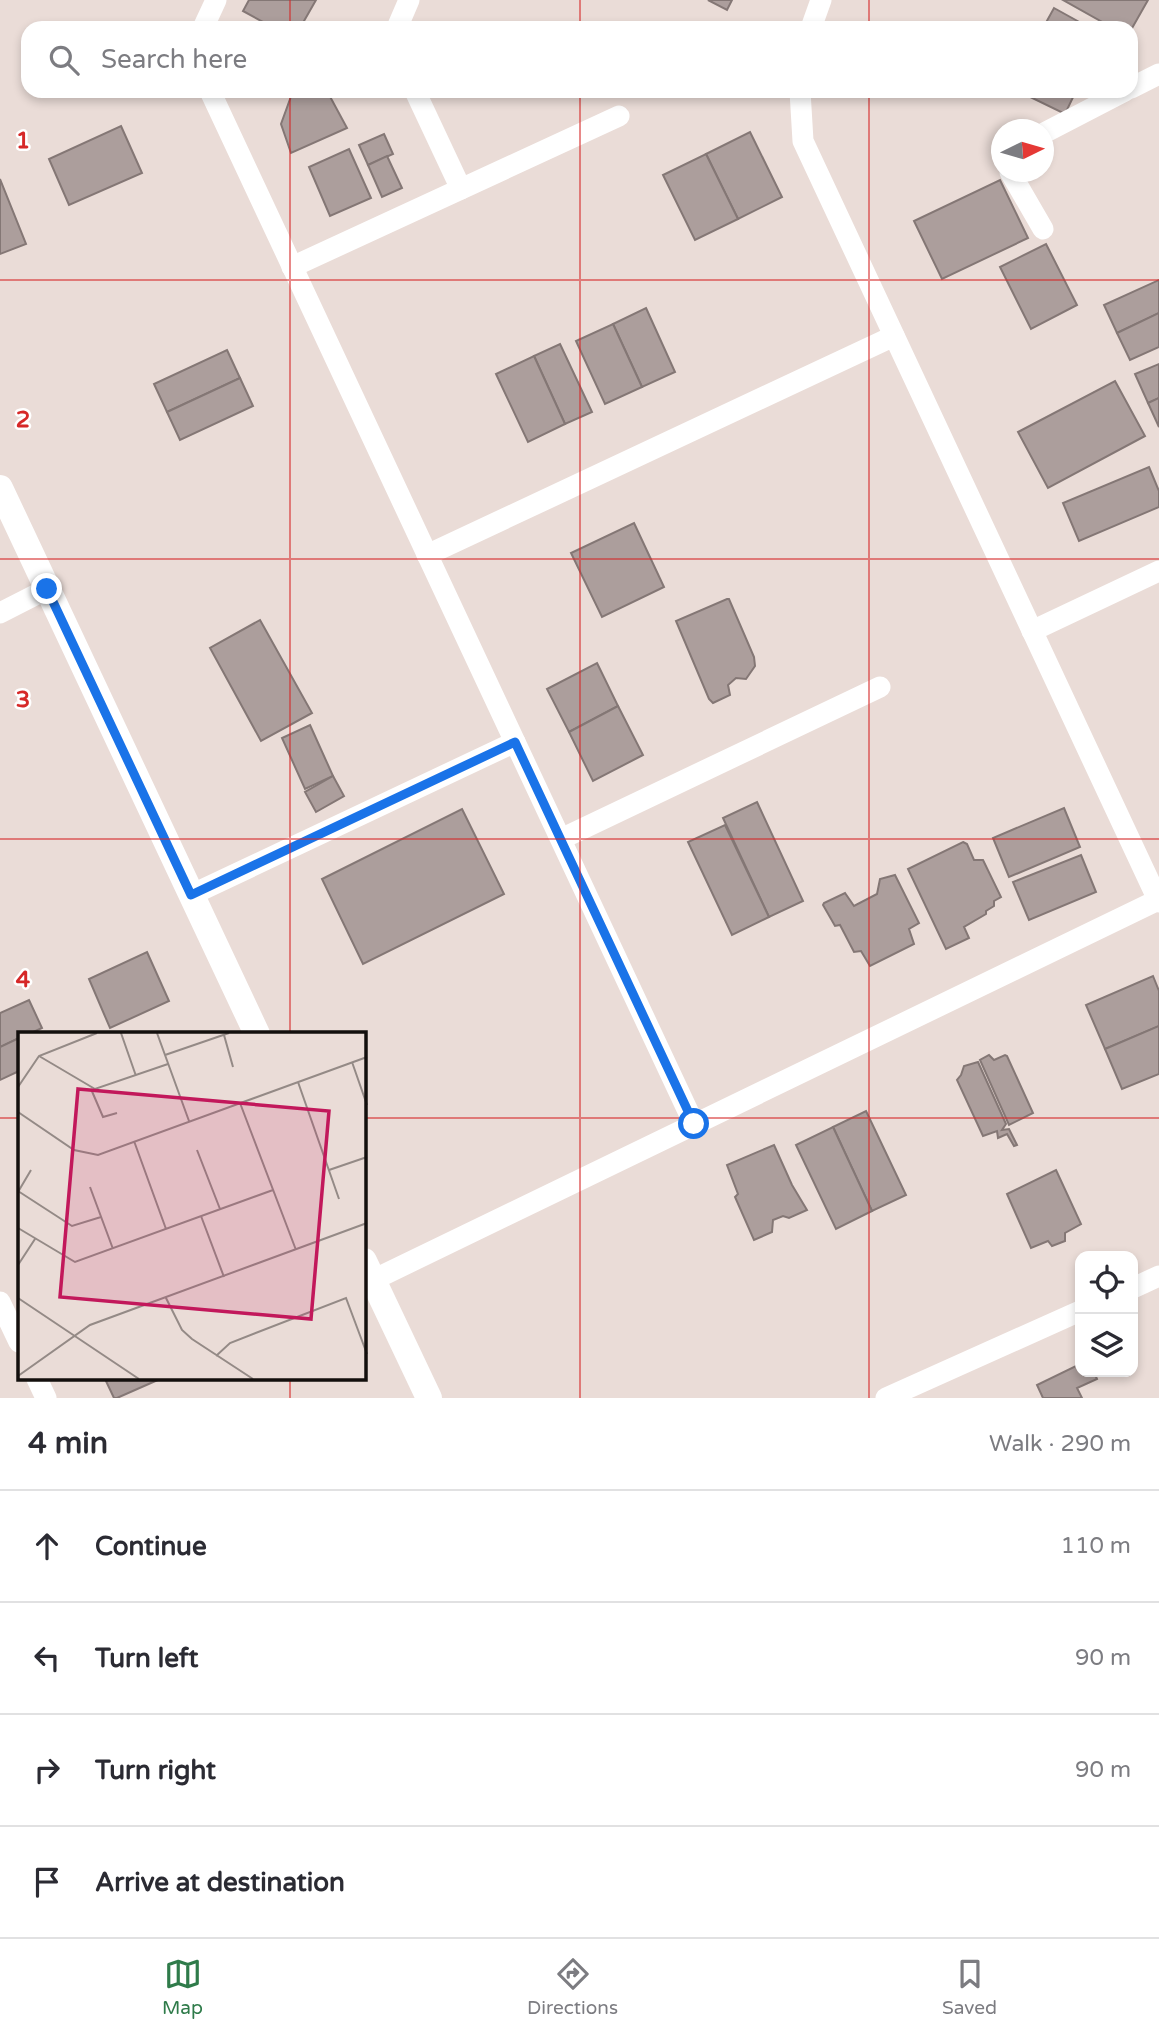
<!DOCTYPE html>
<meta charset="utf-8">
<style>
body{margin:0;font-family:"Varela Round",sans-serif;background:#f7f7f7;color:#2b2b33}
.controls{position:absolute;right:21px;bottom:21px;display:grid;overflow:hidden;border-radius:14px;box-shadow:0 4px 10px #0003}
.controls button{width:63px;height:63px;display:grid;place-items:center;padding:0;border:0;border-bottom:2px solid #e1e1e2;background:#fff;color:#2b2b33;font:35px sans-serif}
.compass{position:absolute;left:991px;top:119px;width:63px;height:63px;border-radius:50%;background:#fff;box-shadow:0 4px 10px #0003;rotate:85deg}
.stop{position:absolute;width:21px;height:21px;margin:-16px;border:5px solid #1a73e8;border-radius:50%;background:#fff}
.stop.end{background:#1a73e8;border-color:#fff;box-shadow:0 2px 7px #0008}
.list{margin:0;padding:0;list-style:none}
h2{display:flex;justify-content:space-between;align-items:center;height:91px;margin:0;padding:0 28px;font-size:30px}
h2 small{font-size:23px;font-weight:400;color:#7c7c81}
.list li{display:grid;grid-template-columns:46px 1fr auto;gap:21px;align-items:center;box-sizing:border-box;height:112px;padding:0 28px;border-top:2px solid #e1e1e2}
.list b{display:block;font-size:26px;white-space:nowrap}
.list em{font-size:23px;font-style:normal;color:#7c7c81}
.icon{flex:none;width:38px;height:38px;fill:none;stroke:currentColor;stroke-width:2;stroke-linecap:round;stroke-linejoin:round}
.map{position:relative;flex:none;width:1159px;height:1398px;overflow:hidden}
.search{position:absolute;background:#fff;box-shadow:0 4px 10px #0003;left:21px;right:21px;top:21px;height:77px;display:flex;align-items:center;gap:18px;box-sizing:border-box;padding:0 24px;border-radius:21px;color:#7c7c81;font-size:26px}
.sheet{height:539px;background:#fff}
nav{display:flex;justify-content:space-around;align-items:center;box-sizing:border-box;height:98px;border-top:2px solid #e1e1e2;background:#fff;font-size:19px;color:#7c7c81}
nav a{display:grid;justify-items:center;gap:4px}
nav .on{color:#2f7b4a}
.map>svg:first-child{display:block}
.building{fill:#ac9e9c;stroke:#847775;stroke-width:2}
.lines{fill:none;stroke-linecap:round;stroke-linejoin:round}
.minor{stroke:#fff;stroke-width:21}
.tertiary{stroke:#fff;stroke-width:26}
.route{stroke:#1a73e8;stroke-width:9}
.grid{fill:none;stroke:#d62828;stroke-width:2;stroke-opacity:0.55}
.inset-road{fill:none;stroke:#948a86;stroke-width:2}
.view{fill:#c2185b;fill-opacity:0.15;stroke:#c2185b;stroke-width:3.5}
.inset-edge{fill:none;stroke:#130f0d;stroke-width:3.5}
.grid-label{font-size:23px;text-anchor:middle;font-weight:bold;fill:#d62828;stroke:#fff;stroke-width:5;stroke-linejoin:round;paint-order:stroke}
</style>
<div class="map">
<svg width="1159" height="1398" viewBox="0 0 1159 1398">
<rect width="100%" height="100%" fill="#eadcd7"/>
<g class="building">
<path d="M249,0H316L300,28H274L243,11Z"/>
<path d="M708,0H732L727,10Z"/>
<path d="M1063,0H1148L1131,30V28H1113Z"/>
<path d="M1054,8L1090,28H1043Z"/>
<path d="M293,91H327L347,128L291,153L281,124Z"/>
<path d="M1018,91H1076L1065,114Z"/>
<path d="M121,126L142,173L69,205L49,159Z"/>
<path d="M750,132L782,197L738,219L706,154Z"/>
<path d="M384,134L393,154L368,165L359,145Z"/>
<path d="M349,149L371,198L330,216L309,167Z"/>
<path d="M706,154L738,219L695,240L663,175Z"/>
<path d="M387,156L402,188L382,197L368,165Z"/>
<path d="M0,179L26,244L0,254Z"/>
<path d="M1000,180L1028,238L942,279L914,221Z"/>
<path d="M1046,244L1077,305L1031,329L1000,267Z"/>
<path d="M1159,280V313L1117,333L1104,305Z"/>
<path d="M646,308L675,372L642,387L613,324Z"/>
<path d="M1159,313V347L1130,360L1117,333Z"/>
<path d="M613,324L642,387L605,404L576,341Z"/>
<path d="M560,344L592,412L565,424L534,356Z"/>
<path d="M227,350L240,378L167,412L154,384Z"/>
<path d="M534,356L565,424L528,442L496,374Z"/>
<path d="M1159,364V398L1148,403L1135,374Z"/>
<path d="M240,378L253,406L180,440L167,412Z"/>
<path d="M1115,381L1145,436L1048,488L1018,432Z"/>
<path d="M1159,398V427L1148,403Z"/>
<path d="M1149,467L1159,491V507L1079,541L1063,503Z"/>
<path d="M634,523L664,587L602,617L571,553Z"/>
<path d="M727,599H729L754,657L755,666L746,679L736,678L728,685L730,695L713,703L709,699L676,621Z"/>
<path d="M260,620L312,713L261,741L210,648Z"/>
<path d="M597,663L618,706L569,732L547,689Z"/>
<path d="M618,706L643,755L593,781L569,732Z"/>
<path d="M310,725L333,776L305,789L282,738Z"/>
<path d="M333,776L344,796L316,812L305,792Z"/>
<path d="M757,802L803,901L769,917L723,818Z"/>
<path d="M1064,808L1080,847L1009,877L993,838Z"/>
<path d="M462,809L504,894L363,964L322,879Z"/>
<path d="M725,825L769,917L732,935L688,842Z"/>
<path d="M963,842L967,844L974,860H983L1001,897L994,901V906L986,911V914L964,927L969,938L946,949L908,869Z"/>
<path d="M1081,855L1096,892L1029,920L1013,882Z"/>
<path d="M895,875L919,923L909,929L914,944L870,966L861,951L854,952L840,925L835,926L823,905L824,903L845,893L854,906L877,894L880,879Z"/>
<path d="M147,952L169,1001L110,1028L89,979Z"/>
<path d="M1153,976L1159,991V1026L1105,1049L1086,1005Z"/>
<path d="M29,1000L42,1028L29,1034H19V1038L0,1047V1013Z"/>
<path d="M1159,1026V1074L1122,1089L1105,1049Z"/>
<path d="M19,1038V1071L0,1080V1047Z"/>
<path d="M989,1055L994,1060L1005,1055L1007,1056L1033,1113L1009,1125L980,1060Z"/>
<path d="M978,1062L1006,1124L1002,1130L1009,1129L1017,1145L1014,1146L1007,1134L998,1138L997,1131L983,1136L957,1080L961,1075L964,1066Z"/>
<path d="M866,1111L906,1195L872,1211L833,1127Z"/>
<path d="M833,1127L872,1211L836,1229L796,1145Z"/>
<path d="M774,1145L792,1185L807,1210L789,1218L783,1216L773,1220L772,1232L754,1240L735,1197L738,1194L727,1165Z"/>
<path d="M1056,1170L1081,1224L1065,1233V1241L1052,1246L1048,1241L1031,1248L1007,1194Z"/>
<path d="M1080,1364V1372H1094L1097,1379L1077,1388L1082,1398H1043L1037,1385Z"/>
<path d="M105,1379H160L117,1398H114Z"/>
</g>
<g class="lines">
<g class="minor">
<path d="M203,28L216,0"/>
<path d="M397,28L409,0"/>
<path d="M811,28L821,0"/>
<path d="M1131,88L1159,74"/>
<path d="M210,91L694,1124"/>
<path d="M415,91L461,189"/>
<path d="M800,91L803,141L1159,902"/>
<path d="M1044,133L1125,91"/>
<path d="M1010,172L1043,229"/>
<path d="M292,267L619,116"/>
<path d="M427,555L894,336"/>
<path d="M0,613L47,589"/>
<path d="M1032,631L1159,571"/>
<path d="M561,839L880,687"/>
<path d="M191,895L515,742"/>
<path d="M373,1280L1158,900"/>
<path d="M1133,1288L1159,1276"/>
<path d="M0,1302L19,1342"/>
<path d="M37,1379L46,1398"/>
<path d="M886,1398L1080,1311"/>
</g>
<g class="tertiary">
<path d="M0,488L257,1034"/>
<path d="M364,1261L429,1398"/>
</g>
</g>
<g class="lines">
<path class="route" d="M47,589L191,895L515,742L694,1124"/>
</g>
<path class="grid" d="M290,0V28M580,0V28M869,0V28M290,91V1034M580,91V1398M869,91V1398M0,280H1159M0,559H1159M0,839H1159M0,1118H19M364,1118H1159M290,1379V1398"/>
<g transform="translate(18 1032)">
<rect width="348" height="348" fill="#eadcd7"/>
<path class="inset-road" d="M103,1L118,44M139,1L171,89M206,3L215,35M147,23L211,1M21,24L77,57L150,32M334,30L349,73M280,50L321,167M0,55L21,24L79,1M73,57L85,85L99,81M222,71L278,218M0,80L56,118L80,123L349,25M116,109L148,197M179,118L202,177M311,138L349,125M72,155L95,217M0,159L54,194L83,185M0,160L13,138M183,184L206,245M0,196L57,230L255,158M0,233L17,207M0,266L121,347M148,266L164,298L174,307L235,347M198,324L212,311L328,266L349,322M0,344L72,293L349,191"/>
<path class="view" d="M60,57L311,79L293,287L42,265Z"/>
<rect width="348" height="348" class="inset-edge"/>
</g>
<g class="grid-label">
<text x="23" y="148">1</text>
<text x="23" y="427">2</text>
<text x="23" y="707">3</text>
<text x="23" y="987">4</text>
</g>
</svg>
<div class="controls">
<button><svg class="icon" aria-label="locate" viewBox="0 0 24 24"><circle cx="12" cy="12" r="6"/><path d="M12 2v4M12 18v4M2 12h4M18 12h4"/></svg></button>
<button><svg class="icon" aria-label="layers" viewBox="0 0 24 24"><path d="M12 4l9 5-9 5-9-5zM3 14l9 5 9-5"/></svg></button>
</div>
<svg class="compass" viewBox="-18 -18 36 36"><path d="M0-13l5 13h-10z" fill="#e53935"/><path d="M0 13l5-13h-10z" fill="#7c7c81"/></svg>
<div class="stop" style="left:694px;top:1124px"></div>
<div class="stop end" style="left:47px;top:589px"></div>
<div class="search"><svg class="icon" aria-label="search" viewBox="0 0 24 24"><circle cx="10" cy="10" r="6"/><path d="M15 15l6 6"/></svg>Search here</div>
</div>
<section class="sheet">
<h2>4 min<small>Walk · 290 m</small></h2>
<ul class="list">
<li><svg class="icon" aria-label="ahead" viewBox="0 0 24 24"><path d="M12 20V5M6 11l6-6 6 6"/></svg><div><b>Continue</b></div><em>110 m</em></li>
<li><svg class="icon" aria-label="left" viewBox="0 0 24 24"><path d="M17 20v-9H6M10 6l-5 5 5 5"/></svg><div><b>Turn left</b></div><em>90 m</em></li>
<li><svg class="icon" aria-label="right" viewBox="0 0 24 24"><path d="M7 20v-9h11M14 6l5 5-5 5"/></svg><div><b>Turn right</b></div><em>90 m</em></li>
<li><svg class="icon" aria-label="arrive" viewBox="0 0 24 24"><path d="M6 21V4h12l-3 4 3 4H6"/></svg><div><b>Arrive at destination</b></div></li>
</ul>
</section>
<nav>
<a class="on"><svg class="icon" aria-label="map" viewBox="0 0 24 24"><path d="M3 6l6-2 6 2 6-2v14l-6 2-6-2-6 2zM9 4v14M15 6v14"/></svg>Map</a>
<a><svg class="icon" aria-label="directions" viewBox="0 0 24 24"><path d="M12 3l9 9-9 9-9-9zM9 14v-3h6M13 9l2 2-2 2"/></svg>Directions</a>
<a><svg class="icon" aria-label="saved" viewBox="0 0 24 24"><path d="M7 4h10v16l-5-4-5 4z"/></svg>Saved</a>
</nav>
